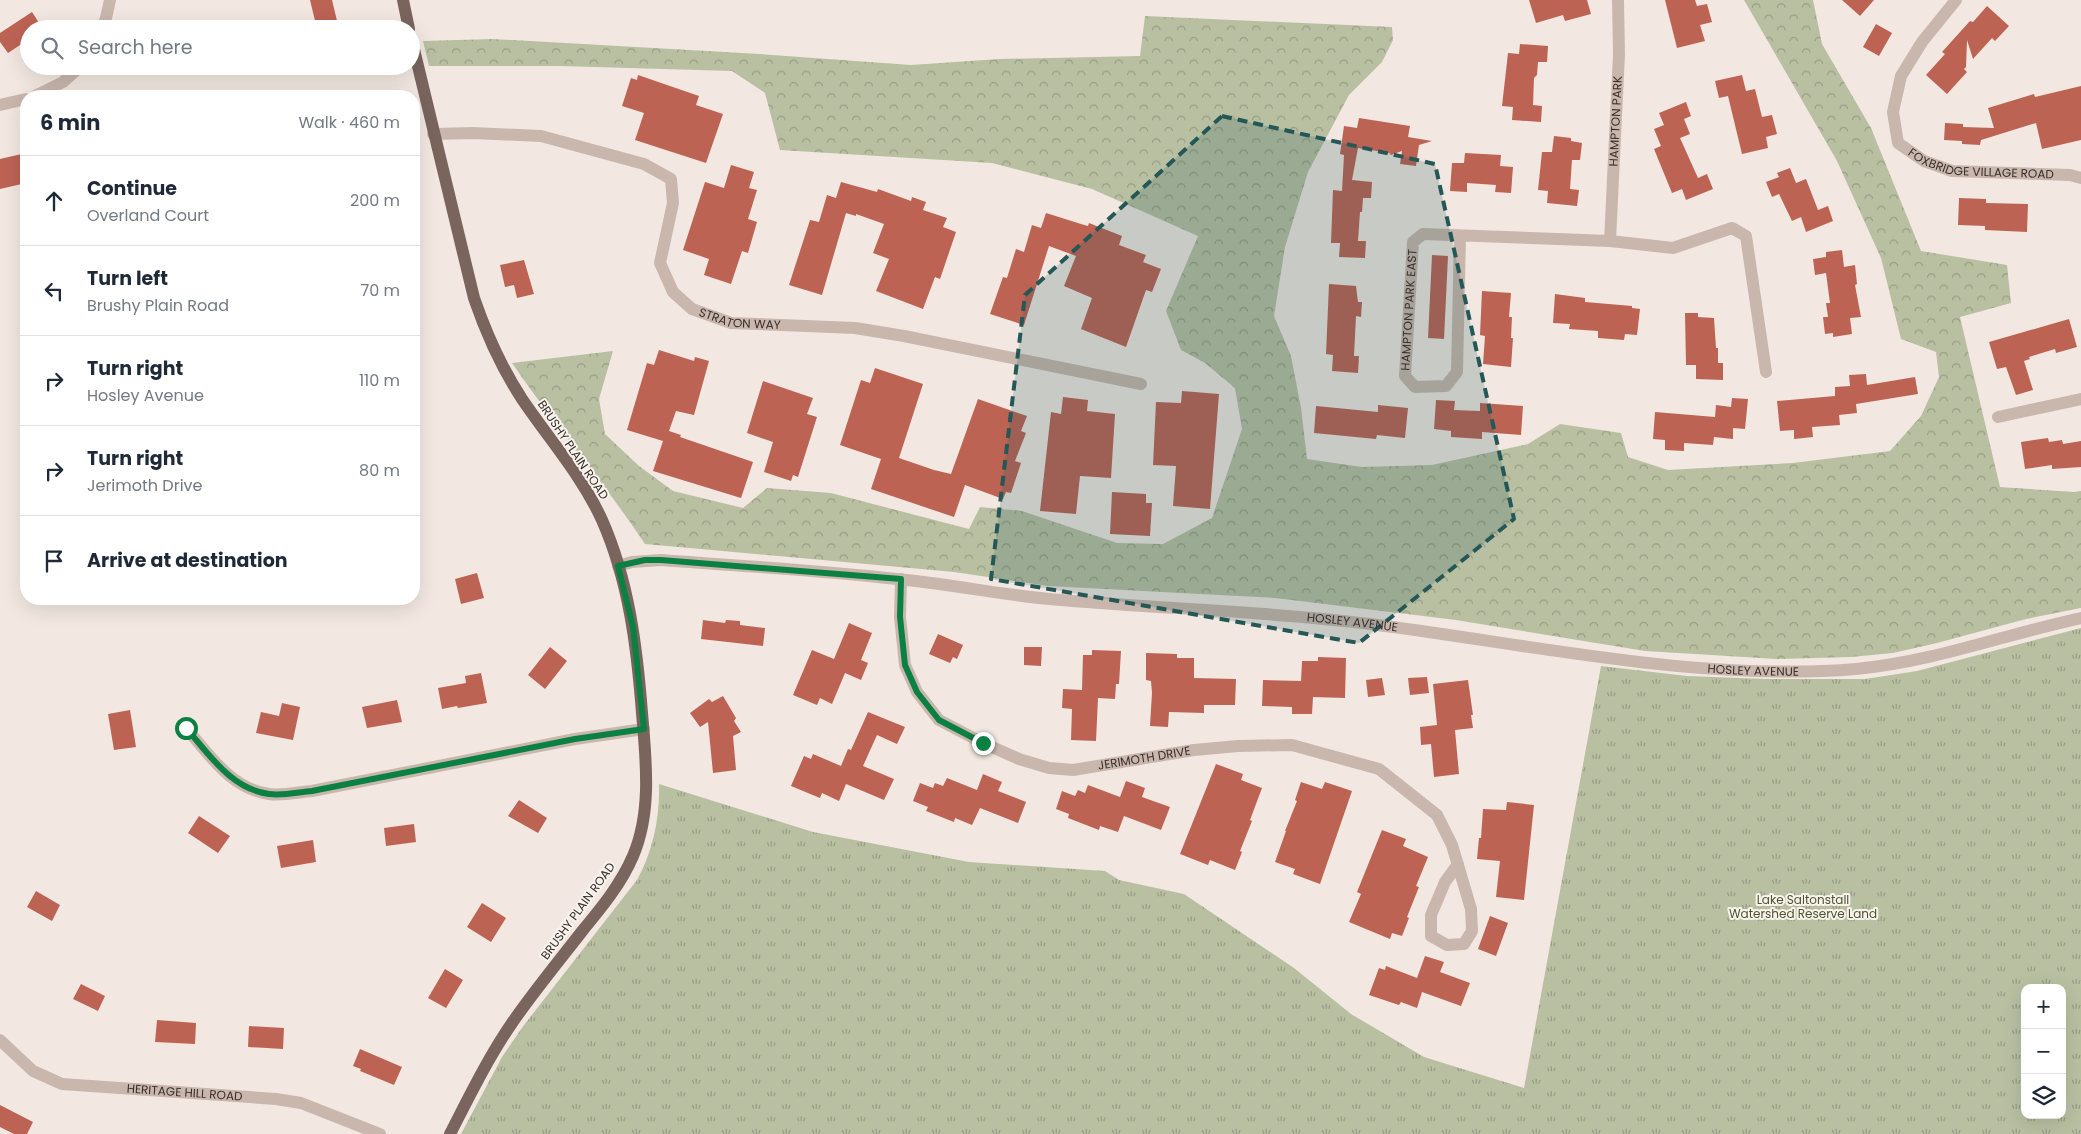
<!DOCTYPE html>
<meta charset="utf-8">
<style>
body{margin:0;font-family:Poppins,sans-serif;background:#f2f2f3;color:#1f2937}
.controls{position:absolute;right:15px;bottom:15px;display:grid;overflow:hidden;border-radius:10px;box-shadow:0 5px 20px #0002}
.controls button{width:45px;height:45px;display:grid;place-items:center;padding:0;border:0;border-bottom:1px solid #e0e1e3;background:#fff;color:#1f2937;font:25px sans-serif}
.stop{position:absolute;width:15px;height:15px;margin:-11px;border:4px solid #0b8043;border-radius:50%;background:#fff}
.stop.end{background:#0b8043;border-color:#fff;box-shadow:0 1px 5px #0008}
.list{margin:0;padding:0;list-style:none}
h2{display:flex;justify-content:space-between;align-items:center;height:65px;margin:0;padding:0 20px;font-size:21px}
h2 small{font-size:16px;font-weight:400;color:#747a83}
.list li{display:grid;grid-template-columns:32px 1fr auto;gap:15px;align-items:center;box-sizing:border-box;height:90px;padding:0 20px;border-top:1px solid #e0e1e3}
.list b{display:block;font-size:19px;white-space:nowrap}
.list p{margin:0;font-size:16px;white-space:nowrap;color:#747a83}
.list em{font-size:16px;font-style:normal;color:#747a83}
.icon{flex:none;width:28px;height:28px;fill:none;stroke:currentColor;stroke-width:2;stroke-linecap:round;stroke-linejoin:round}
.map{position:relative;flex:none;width:2081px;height:1134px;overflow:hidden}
.search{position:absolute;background:#fff;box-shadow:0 5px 20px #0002;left:20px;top:20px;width:400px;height:55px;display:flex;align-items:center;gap:12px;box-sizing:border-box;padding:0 18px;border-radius:28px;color:#747a83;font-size:19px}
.panel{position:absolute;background:#fff;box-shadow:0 5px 20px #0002;left:20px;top:90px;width:400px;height:515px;border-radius:20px}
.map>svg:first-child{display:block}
.forest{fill:url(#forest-crowns)}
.park{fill:url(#park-tufts);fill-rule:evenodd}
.building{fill:#bd6354}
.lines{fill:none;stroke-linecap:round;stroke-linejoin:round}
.minor{stroke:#c9b7ad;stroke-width:12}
.major{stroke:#79645e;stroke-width:12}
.route{stroke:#0b8043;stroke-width:6}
.marked{fill:#245755;fill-opacity:0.2;stroke:#245755;stroke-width:4;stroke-dasharray:10 6;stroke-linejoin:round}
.labels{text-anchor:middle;stroke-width:4;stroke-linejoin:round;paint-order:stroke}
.street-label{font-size:12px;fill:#382e2b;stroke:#f9f3ed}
.park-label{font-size:12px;fill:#4b5531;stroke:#f9f3ed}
</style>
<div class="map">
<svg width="2081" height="1134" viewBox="0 0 2081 1134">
<defs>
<pattern id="forest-crowns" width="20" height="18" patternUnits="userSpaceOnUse" patternTransform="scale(1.25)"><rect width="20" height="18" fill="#b9c0a2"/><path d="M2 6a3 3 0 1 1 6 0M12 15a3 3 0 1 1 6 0" fill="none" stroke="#979c84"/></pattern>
<pattern id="park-tufts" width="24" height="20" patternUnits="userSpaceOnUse" patternTransform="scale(1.25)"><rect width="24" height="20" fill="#b9c0a2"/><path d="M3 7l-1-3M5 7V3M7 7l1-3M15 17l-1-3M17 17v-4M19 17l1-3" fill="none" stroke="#979c84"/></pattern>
</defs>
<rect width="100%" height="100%" fill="#f2e8e1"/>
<path class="forest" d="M1744,0H1813L1822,44L1871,128L1921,251L2007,265L2011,303L1960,317L2000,487L2074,492L2081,491V608L2026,619L1937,643L1893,653L1851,657L1777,659L1645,651L1456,620L1275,598L1048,586L954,572L645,544C604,482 554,425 512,363L613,351L599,399L605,434L639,466L673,491L743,508L767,488L831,493L969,529L980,507L1022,511L1117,543L1163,544L1212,518L1242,429L1235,388L1205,363L1181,350L1166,311L1198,236L1092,189L992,163L780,150L765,93L732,71L560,66H429L423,41L493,39L760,54L911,65L999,59L1140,56L1145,16L1392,27L1393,40L1382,62L1349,95L1308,172L1285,247L1274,316L1291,356L1301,408L1307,459L1362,467L1432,465L1528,444L1560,424L1621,433L1628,457L1668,470L1793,463L1890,451L1921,416L1939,377L1936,352L1901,339L1881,258L1837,161Z"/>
<path class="park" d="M2081,628V1134H461L502,1057L524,1025L637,880C653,851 660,817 659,784L813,832L969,862L1105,871L1119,880L1184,894L1294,968L1351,1014L1424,1057L1524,1088L1601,666L1687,676L1766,679H1865L1917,671ZM2025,988H2062V1115H2025Z"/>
<g class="building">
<path d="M310,0H332L339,29H317Z"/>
<path d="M1529,0H1587L1591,14L1565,21L1563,15L1536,23Z"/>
<path d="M1665,0H1695L1697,6L1707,4L1712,22L1700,25L1705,41L1677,48Z"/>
<path d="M1842,0H1874L1860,16Z"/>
<path d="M1987,6L2009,26L1995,41L1992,38L1973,59L1967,40L1966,67L1964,69L1967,72L1947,94L1926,75L1945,54L1942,52L1970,21L1973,22Z"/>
<path d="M32,12L43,29H29V39L8,53L0,42V33Z"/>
<path d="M1876,24L1892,33L1879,56L1863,47Z"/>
<path d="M1520,44L1548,46L1547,62H1538L1537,75L1534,78L1533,105L1542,106L1541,122L1512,120L1513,107L1502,106L1508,53L1519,54Z"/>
<path d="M638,75L699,96L696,105L723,114L706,163L635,140L644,113L622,106L631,78L637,80Z"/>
<path d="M1742,75L1746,91L1755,89L1762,117L1772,115L1777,134L1766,137L1768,148L1742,154L1728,96L1719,98L1715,81Z"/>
<path d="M2081,86V140L2042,149L2036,123L1981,140L1980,145L1962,144V141L1944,140L1945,123L1963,124V127L1994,128L1988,108L2034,94L2035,97Z"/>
<path d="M1686,102L1691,116L1684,119L1690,134L1680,138L1698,178L1707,174L1713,189L1686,200L1682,189L1672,193L1654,149L1661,146L1654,129L1664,125L1659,113Z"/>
<path d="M1359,118L1410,126L1408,137L1432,141L1419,145L1416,166L1400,164L1402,151L1391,155L1389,153L1358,148L1352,180L1372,182L1371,198H1363L1362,212H1360L1358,241H1366L1365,258L1339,257L1340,243H1331L1333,190L1342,191L1344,155L1340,154L1344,126L1357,128Z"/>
<path d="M1554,136L1571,138V141L1582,143L1580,160H1572L1570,189L1579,190L1577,206L1547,203L1548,191L1538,190L1542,152H1552Z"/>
<path d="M26,153V183L0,189V159Z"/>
<path d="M1465,153L1501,155L1500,166L1513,167L1511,193L1495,192L1496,185L1467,183V192L1450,191L1452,163H1464Z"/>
<path d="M731,165L754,172L749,188L757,190L748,219L757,222L748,253L742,251L731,284L704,275L709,259L683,250L705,182L724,188Z"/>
<path d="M1790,168L1796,183L1806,179L1818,210L1828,206L1833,221L1806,232L1801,217L1792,221L1779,194L1772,197L1766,182L1779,177L1777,173Z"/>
<path d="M841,182L877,192L878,189L911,201L912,197L926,202L923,210L947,218L943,227L956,232L940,279L935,277L923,309L876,291L889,259L873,253L884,224L856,214V216L846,213L822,295L789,285L810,220L819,222L827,195L836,198Z"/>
<path d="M1959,198L1986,199V203L2028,204L2027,232L1985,230V226L1958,225Z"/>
<path d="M1046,213L1081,224L1088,226L1089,223L1122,236L1119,245L1146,255L1143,262L1161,269L1152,292L1146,290L1126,347L1081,329L1092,298L1064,286L1076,256L1049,246L1024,325L990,314L1003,277L1007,278L1016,249L1024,252L1032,225L1041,228Z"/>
<path d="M1842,250L1844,267L1855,265L1857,284L1855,285L1861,317L1850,318L1852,334L1833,337V333L1825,334L1823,317H1828L1826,303H1830L1826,273L1815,275L1813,259L1826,257V252Z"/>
<path d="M1432,255L1448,256L1444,339L1428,338Z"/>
<path d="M524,260L534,294L517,298L514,285L505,287L500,265Z"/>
<path d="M1329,284L1356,286L1358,302H1362L1361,317L1356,316L1354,356H1359L1358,373L1332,371L1333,355L1326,354Z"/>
<path d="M1482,291L1511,293L1509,317H1512L1511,338H1513L1511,367L1483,364L1485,336L1480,335Z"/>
<path d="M1555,294L1585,298V302L1632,306V308L1640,309L1637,335L1625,334L1624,340L1598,338V331L1569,329L1570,324L1553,323Z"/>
<path d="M1685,313H1698V317L1714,318L1716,348H1718V363H1723V380L1696,379V365H1686Z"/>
<path d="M2069,319L2077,347L2056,353L2055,349L2029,357L2030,359L2024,361L2033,390L2016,395L2006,367L1997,369L1989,342Z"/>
<path d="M659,350L694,361L695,357L709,361L694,415L676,411L669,431L681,435L680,437L753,462L741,498L653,471L663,441L627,430L647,363L654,365Z"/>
<path d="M875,368L923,384L899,458L934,470L951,474L978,399L1027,416L1021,431L1026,433L1015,461L1021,463L1011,493L1006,492L1003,499L965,485L954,517L871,489L881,459L840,445L861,380L870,383Z"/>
<path d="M1866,374L1867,385L1915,377L1918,394L1856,404L1857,413L1839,415L1840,425L1812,427L1813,437L1794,439V430L1780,431L1777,401L1835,396V387L1850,386L1849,375Z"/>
<path d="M763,381L813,398L807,414L817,417L798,477L793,475L791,481L764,472L773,442L747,433Z"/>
<path d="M1182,391L1219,394L1210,509L1173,506L1176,466L1153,465L1156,402L1181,403Z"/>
<path d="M1063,397L1088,400L1087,411L1115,414L1111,478L1080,476L1076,514L1040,511L1051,412L1061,414Z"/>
<path d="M1732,398L1748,399L1745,429L1733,428V439L1714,437L1713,445L1684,443V451L1665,450V440L1653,439L1655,412L1715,417L1716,405L1731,407Z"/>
<path d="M1436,400L1455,401L1454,410L1480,411V403L1523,406L1521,435L1482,432V439L1451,437V431L1434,429Z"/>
<path d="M1378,405L1408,408L1405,438L1377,435L1376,439L1314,433L1316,406L1378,412Z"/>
<path d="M2048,438L2049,442L2062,440L2063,444L2081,441V467L2052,469V465L2025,469L2021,442Z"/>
<path d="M1112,492L1146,494V503H1152L1150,536L1110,534Z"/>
<path d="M477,573L484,598L461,604L455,579Z"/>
<path d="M703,620L725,623L726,620L740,621V625L765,628L763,646L701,639Z"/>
<path d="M849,623L872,633L861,660L868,663L861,680L845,673L832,704L820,698L817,705L793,695L812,650L834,659Z"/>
<path d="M938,634L963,645L957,659L953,657L950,663L929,654Z"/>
<path d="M550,647L567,661L545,689L528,675Z"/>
<path d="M1024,647H1042L1041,666L1024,665Z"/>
<path d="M1092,650L1121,651L1119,684H1116L1115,699L1098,698L1096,741L1071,740L1072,709L1062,708L1063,689L1082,690L1083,655H1092Z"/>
<path d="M1146,653L1177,654V658H1194V678L1236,679L1235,705H1204V713L1169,712L1168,727L1150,726L1152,693L1151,681L1146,680Z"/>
<path d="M1318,657L1346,658L1345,698L1313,697L1312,714H1292V707L1262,706L1263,680L1301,681L1302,661H1318Z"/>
<path d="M481,673L487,703L458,708L457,706L442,709L438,688L466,683L465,676Z"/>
<path d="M1427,677L1429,693L1410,695L1408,678Z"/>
<path d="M1382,678L1385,695L1368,697L1366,680Z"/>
<path d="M1468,680L1473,715H1471L1473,728L1455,730L1459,774L1434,777L1431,744L1421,745L1420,727L1437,725L1433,684Z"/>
<path d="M723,696L736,718L734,721L741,732L733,736L736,770L713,773L708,722L700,727L690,713L709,699L712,702Z"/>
<path d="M397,700L402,722L367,728L362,707Z"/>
<path d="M282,703L300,707L293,740L256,733L261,712L279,716Z"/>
<path d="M130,710L136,747L114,750L108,714Z"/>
<path d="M868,712L905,727L897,744L877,735L863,766L894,779L884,800L846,784L839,801L822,793L820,798L791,786L804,756L811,759L813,754L841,766L848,749L851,750Z"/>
<path d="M1216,764L1243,774L1241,780L1262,788L1250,820L1252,821L1240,851L1242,852L1235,870L1210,860L1208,865L1180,854Z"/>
<path d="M983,774L1002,782L998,791L1026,802L1018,823L980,808L972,825L955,818L954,822L926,811L928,807L913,801L920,783L933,788L935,783L943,786L947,778L977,790Z"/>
<path d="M1126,781L1145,788L1142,797L1170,807L1161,830L1124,816L1118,832L1100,826L1099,830L1068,818L1069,814L1056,809L1062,791L1075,796L1078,790L1085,793L1088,785L1120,797Z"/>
<path d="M1301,782L1322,789L1325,782L1352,791L1320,884L1293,874L1295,869L1275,862L1286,831H1285L1297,801L1295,800Z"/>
<path d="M519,800L547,818L538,833L508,816Z"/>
<path d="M1507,802L1534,805L1524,900L1496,897L1500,861L1477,859L1479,838H1481L1483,809L1506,810Z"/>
<path d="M199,816L230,836L218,853L188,833Z"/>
<path d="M414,824L416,842L386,846L384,828Z"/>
<path d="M1382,830L1406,839L1403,846L1428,857L1416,886L1419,887L1407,917L1409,918L1402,936L1392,933L1390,939L1349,922L1361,894L1357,892Z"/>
<path d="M313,840L316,862L281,868L277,846Z"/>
<path d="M36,891L60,905L52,921L27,907Z"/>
<path d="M482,903L506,918L491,942L467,927Z"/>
<path d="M1490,916L1508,923L1496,956L1478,949Z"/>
<path d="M1425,956L1444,962L1440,972L1470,983L1461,1006L1422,992L1417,1008L1401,1002L1399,1005L1369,995L1379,968L1385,970L1386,966L1417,978Z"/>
<path d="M445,969L463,980L446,1008L428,998Z"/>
<path d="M81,984L105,996L98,1011L73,999Z"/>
<path d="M157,1020L196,1023L195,1044L155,1042Z"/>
<path d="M249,1026L284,1028L283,1049L248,1047Z"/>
<path d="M360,1049L402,1067L394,1085L360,1071L361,1069L353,1066Z"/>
<path d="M0,1105L33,1122L27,1134H14L0,1127Z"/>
</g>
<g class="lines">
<g class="minor">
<path id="s1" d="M1956,0L1922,42L1901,76L1893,112L1898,143L1924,161L1952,171L2070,175L2081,178"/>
<path d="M102,29L106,18L110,0"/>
<path d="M35,96L63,82L81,66"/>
<path d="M0,105L26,99"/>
<path id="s2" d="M433,134L473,133L541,136L644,164L671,179L673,203L660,263L673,292L692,309L731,323L855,328L904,336L1141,384"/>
<path id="s3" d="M1460,236L1457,372L1446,386L1415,387L1405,376L1413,242L1423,234L1610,241L1673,248L1732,228L1746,236L1766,372"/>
<path id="s4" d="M1610,241L1619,54L1618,0"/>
<path d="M1998,417L2081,399"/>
<path id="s5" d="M618,566L632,562L661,560C739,566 819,570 897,579C952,584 1006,596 1061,600C1164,609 1267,611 1370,624C1530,644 1695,682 1856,669C1933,662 2006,634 2081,618"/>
<path id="s6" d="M901,579L900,617L905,665L917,692L939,720L983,743L1019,759L1049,768L1073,770L1194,750L1238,746L1292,745L1379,769L1437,815L1452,845L1471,909L1472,931L1464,944L1447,945L1431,936V915L1445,882L1458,864"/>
<path d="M186,728C209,754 231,789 269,794C282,796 299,792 312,791L575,739L644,729"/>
<path id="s7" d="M0,1040L33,1071L62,1084L276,1099L301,1103L380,1134"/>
</g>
<g class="major">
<path d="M403,0L409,29"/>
<path d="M411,37L474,298C486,333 501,367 522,399C549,439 582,476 602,520C629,581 637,648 642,713C646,760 652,812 633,856C621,884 602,907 583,930C559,961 534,991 512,1023C488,1058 469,1097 450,1134"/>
</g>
</g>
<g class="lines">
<path class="route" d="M186,728C209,754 231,789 269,794C283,796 299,792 312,791L575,739L644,729L633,627L618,566L645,560H661L901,579L900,617L905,665L917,692L939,720L983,743"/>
</g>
<path class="marked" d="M1222,116L1435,164L1514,519L1359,643L991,579L1025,295Z"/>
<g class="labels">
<g class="street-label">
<text dy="4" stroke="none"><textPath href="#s4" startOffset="120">HAMPTON PARK</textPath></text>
<text dy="4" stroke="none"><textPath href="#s1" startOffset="251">FOXBRIDGE VILLAGE ROAD</textPath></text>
<text dy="4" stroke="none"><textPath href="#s3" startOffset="266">HAMPTON PARK EAST</textPath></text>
<text dy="4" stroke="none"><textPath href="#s2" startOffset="438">STRATON WAY</textPath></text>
<text transform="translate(573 450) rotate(56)" y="4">BRUSHY PLAIN ROAD</text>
<text dy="4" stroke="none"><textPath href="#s5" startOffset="738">HOSLEY AVENUE</textPath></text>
<text dy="4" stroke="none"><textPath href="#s5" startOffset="1142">HOSLEY AVENUE</textPath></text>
<text dy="4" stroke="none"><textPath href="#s6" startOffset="368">JERIMOTH DRIVE</textPath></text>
<text transform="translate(578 911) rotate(-54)" y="4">BRUSHY PLAIN ROAD</text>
<text dy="4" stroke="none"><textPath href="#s7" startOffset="200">HERITAGE HILL ROAD</textPath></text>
</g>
<g class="park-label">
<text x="1803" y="904">Lake Saltonstall<tspan x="1803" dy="14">Watershed Reserve Land</tspan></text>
</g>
</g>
</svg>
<div class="controls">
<button>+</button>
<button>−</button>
<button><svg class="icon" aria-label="layers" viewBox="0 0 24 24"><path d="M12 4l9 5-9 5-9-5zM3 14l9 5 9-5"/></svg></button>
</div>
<div class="stop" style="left:186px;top:728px"></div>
<div class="stop end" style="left:983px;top:743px"></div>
<div class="search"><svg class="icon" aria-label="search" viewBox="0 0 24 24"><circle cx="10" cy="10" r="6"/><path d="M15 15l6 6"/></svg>Search here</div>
<section class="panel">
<h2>6 min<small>Walk · 460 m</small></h2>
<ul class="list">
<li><svg class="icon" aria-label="ahead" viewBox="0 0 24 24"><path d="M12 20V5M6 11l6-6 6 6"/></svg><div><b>Continue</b><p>Overland Court</p></div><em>200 m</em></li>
<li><svg class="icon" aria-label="left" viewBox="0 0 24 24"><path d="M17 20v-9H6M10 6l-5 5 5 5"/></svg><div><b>Turn left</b><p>Brushy Plain Road</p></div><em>70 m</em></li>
<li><svg class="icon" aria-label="right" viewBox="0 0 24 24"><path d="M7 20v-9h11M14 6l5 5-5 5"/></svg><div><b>Turn right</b><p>Hosley Avenue</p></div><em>110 m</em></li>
<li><svg class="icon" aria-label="right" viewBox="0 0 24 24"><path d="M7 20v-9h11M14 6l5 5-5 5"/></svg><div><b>Turn right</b><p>Jerimoth Drive</p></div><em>80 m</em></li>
<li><svg class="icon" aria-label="arrive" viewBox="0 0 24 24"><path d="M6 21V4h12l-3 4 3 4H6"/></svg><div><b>Arrive at destination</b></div></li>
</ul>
</section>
</div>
